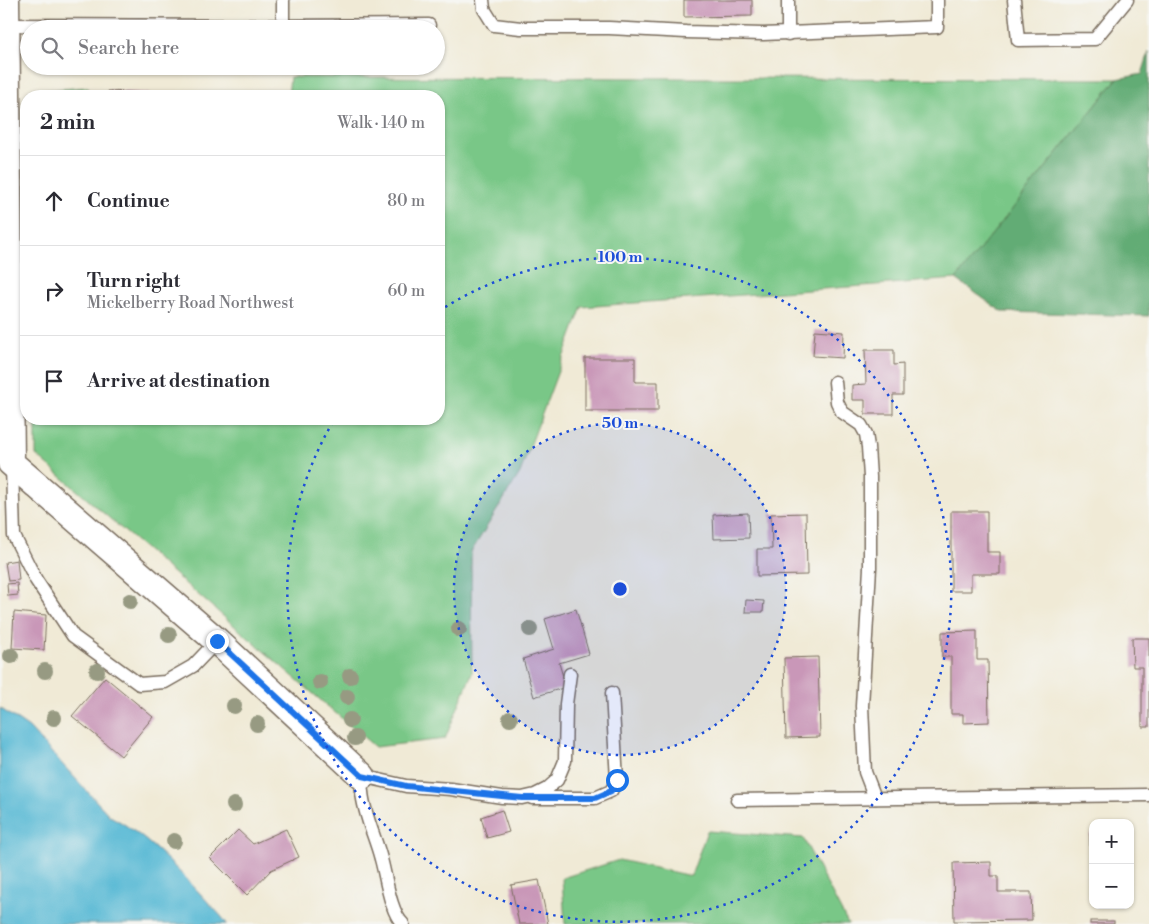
<!DOCTYPE html>
<meta charset="utf-8">
<style>
body{margin:0;font-family:"Libre Bodoni",serif;background:#f2f2f3;color:#2b2b33}
.controls{position:absolute;right:15px;bottom:15px;display:grid;overflow:hidden;border-radius:10px;box-shadow:0 1px 4px #0004}
.controls button{width:45px;height:45px;display:grid;place-items:center;padding:0;border:0;border-bottom:1px solid #e1e1e2;background:#fff;color:#2b2b33;font:25px sans-serif}
.stop{position:absolute;width:15px;height:15px;margin:-11px;border:4px solid #1a73e8;border-radius:50%;background:#fff}
.stop.end{background:#1a73e8;border-color:#fff;box-shadow:0 1px 5px #0008}
.list{margin:0;padding:0;list-style:none}
h2{display:flex;justify-content:space-between;align-items:center;height:65px;margin:0;padding:0 20px;font-size:21px}
h2 small{font-size:16px;font-weight:400;color:#7c7c81}
.list li{display:grid;grid-template-columns:32px 1fr auto;gap:15px;align-items:center;box-sizing:border-box;height:90px;padding:0 20px;border-top:1px solid #e1e1e2}
.list b{display:block;font-size:19px;white-space:nowrap}
.list p{margin:0;font-size:16px;white-space:nowrap;color:#7c7c81}
.list em{font-size:16px;font-style:normal;color:#7c7c81}
.icon{flex:none;width:28px;height:28px;fill:none;stroke:currentColor;stroke-width:2;stroke-linecap:round;stroke-linejoin:round}
.map{position:relative;flex:none;width:1149px;height:924px;overflow:hidden}
.search{position:absolute;background:#fff;box-shadow:0 1px 4px #0004;left:20px;top:20px;width:425px;height:55px;display:flex;align-items:center;gap:12px;box-sizing:border-box;padding:0 18px;border-radius:28px;color:#7c7c81;font-size:19px}
.panel{position:absolute;background:#fff;box-shadow:0 1px 4px #0004;left:20px;top:90px;width:425px;height:335px;border-radius:20px}
.map>svg:first-child{display:block}
.green{fill:#79c787;stroke:#5a7852}
.forest{fill:#62ac74;stroke:#4e6b49}
.water{fill:#55b8d4;stroke:#487179}
.building{fill:#c997b8}
.lines{fill:none;stroke-linecap:round;stroke-linejoin:round}
.service-casing{stroke:#7a6d5e;stroke-width:15}
.minor-casing{stroke:#7a6d5e;stroke-width:29}
.service{stroke:#fff;stroke-width:12}
.minor{stroke:#fff;stroke-width:26}
.tree{fill:#979a82}
.route{stroke:#1a73e8;stroke-width:6}
.ring{fill:none;stroke:#1d4ed8;stroke-width:2.5;stroke-dasharray:2.5 5}
.centre{fill:#1d4ed8;stroke:#f6f6f2;stroke-width:2.5}
.ring-label{font-size:15px;text-anchor:middle;font-weight:bold;fill:#1d4ed8;stroke:#f6f6f2;stroke-width:4;stroke-linejoin:round;paint-order:stroke}
</style>
<div class="map">
<svg width="1149" height="924" viewBox="0 0 1149 924">
<rect width="100%" height="100%" fill="#f6f6f2"/>
<filter id="ink" filterUnits="userSpaceOnUse"><feTurbulence type="fractalNoise" baseFrequency=".02" numOctaves="2"/><feDisplacementMap in="SourceGraphic" scale="10" xChannelSelector="R" yChannelSelector="G"/><feConvolveMatrix kernelMatrix="1 2 1 2 8 2 1 2 1" color-interpolation-filters="sRGB"/></filter>
<filter id="wash" filterUnits="userSpaceOnUse"><feTurbulence type="fractalNoise" baseFrequency=".0096" numOctaves="4" result="noise"/><feDisplacementMap in="SourceGraphic" scale="20" xChannelSelector="R" yChannelSelector="G"/><feGaussianBlur stdDeviation="1.12" result="paint"/><feColorMatrix in="noise" values="0 0 0 0 0 0 0 0 0 0 0 0 0 0 0 0 0 1.4 0 .05"/><feComposite in="paint" operator="in"/></filter>
<g filter="url(#wash)">
<rect width="100%" height="100%" fill="#f0ead6"/>
<g class="green">
<path d="M290,77L1117,79L956,279L582,307L520,473L471,552L472,673L445,739L375,747L36,455V419H439V96H288Z"/>
<path d="M88,87L89,96H34V91Z"/>
<path d="M707,831L803,838L848,924H565L562,878L619,860L691,876Z"/>
</g>
<path class="forest" d="M1149,52V316L1002,312L956,279L1117,79L1142,74Z"/>
<path class="water" d="M0,708L29,728L110,816C151,837 190,883 221,916L227,924H0Z"/>
<g id="blocks">
<g class="building">
<path d="M684,0H752V16L684,17Z"/>
<path d="M108,91L150,93V96H108Z"/>
<path d="M815,330L844,332L843,358L813,356Z"/>
<path d="M865,350H894V365L903,364V395H893V414H865V400H852V385L866,384Z"/>
<path d="M585,358H635V382H658V411H585Z"/>
<path d="M951,511H987V552H1000V574H971V591H951Z"/>
<path d="M748,513L749,538L714,539L713,515Z"/>
<path d="M806,513L807,575L757,576V549H772L771,514Z"/>
<path d="M17,560L19,580L8,581L5,562Z"/>
<path d="M17,583L18,595L8,596L7,584Z"/>
<path d="M746,600L764,601L763,612H745Z"/>
<path d="M576,609L589,654L559,663L566,687L534,697L523,659L554,649L545,619Z"/>
<path d="M14,612L46,615L44,650L12,648Z"/>
<path d="M977,631V660H988L989,722L963,723V714H951V657H942V632Z"/>
<path d="M1132,638H1149V727H1142V667H1133Z"/>
<path d="M818,657L820,737L786,738L784,658Z"/>
<path d="M105,677L153,717L121,756L72,716Z"/>
<path d="M502,810L509,832L487,838L481,817Z"/>
<path d="M286,829L299,857L271,870L247,895L210,858L238,830L253,844Z"/>
<rect x="1090" y="834" width="3" height="36"/>
<path d="M991,862V876H998V892H1031L1032,920L954,921L953,863Z"/>
<path d="M539,880L548,924H519L511,885Z"/>
<rect x="1090" y="921" width="24" height="3"/>
</g>
</g>
</g>
<g filter="url(#ink)">
<use href="#blocks" fill-opacity="0" stroke="#7a6d5e" stroke-width="1"/>
<g class="lines">
<defs>
<g id="service">
<path d="M483,0L484,9L494,25L521,28H609L686,32L763,34L937,27V0"/>
<path d="M788,0V34"/>
<path d="M1014,0L1018,40L1095,39L1127,0"/>
<path d="M6,25L283,26V0"/>
<path d="M283,26L429,25"/>
<path d="M835,382L837,402L842,412L861,425L866,434L868,447L870,477V568L862,706L865,772L875,798"/>
<path d="M12,466L14,536L36,580L73,636L139,684L165,682L193,666L217,641"/>
<path d="M532,798H595L611,791L617,780L612,693"/>
<path d="M737,800L1149,795"/>
<path d="M403,924C390,912 386,876 381,859C375,836 364,815 362,792C361,787 362,781 362,776L406,786L451,789L502,797L522,798L535,795L547,789L557,780L565,761L566,704L570,674"/>
</g>
<path id="minor" d="M6,0L11,463L217,641L362,776"/>
</defs>
<use href="#service" class="service-casing"/>
<use href="#minor" class="minor-casing"/>
<use href="#service" class="service"/>
<use href="#minor" class="minor"/>
</g>
<g class="tree">
<circle cx="130" cy="601" r="8"/>
<circle cx="459" cy="629" r="8"/>
<circle cx="530" cy="629" r="8"/>
<circle cx="169" cy="635" r="8"/>
<circle cx="11" cy="656" r="8"/>
<circle cx="45" cy="671" r="8"/>
<circle cx="97" cy="671" r="8"/>
<circle cx="350" cy="676" r="8"/>
<circle cx="320" cy="682" r="8"/>
<circle cx="347" cy="697" r="8"/>
<circle cx="234" cy="706" r="8"/>
<circle cx="54" cy="718" r="8"/>
<circle cx="510" cy="719" r="8"/>
<circle cx="350" cy="720" r="8"/>
<circle cx="257" cy="724" r="8"/>
<circle cx="355" cy="738" r="8"/>
<circle cx="234" cy="805" r="8"/>
<circle cx="174" cy="841" r="8"/>
</g>
</g>
<g class="lines" filter="url(#ink)">
<path class="route" d="M217,641L362,776L406,786L522,798H595L611,791L617,780"/>
</g>
<circle cx="620" cy="589" r="166" fill="#1d4ed8" fill-opacity=".12"/>
<g class="ring">
<circle cx="620" cy="589" r="166"/>
<path d="M439 311A332 332 0 1 1 334 420"/>
</g>
<circle cx="620" cy="589" r="8" class="centre"/>
<g class="ring-label">
<text x="620" y="262">100 m</text>
<text x="620" y="428">50 m</text>
</g>
</svg>
<div class="controls">
<button>+</button>
<button>−</button>
</div>
<div class="stop" style="left:617px;top:780px"></div>
<div class="stop end" style="left:217px;top:641px"></div>
<div class="search"><svg class="icon" aria-label="search" viewBox="0 0 24 24"><circle cx="10" cy="10" r="6"/><path d="M15 15l6 6"/></svg>Search here</div>
<section class="panel">
<h2>2 min<small>Walk · 140 m</small></h2>
<ul class="list">
<li><svg class="icon" aria-label="ahead" viewBox="0 0 24 24"><path d="M12 20V5M6 11l6-6 6 6"/></svg><div><b>Continue</b></div><em>80 m</em></li>
<li><svg class="icon" aria-label="right" viewBox="0 0 24 24"><path d="M7 20v-9h11M14 6l5 5-5 5"/></svg><div><b>Turn right</b><p>Mickelberry Road Northwest</p></div><em>60 m</em></li>
<li><svg class="icon" aria-label="arrive" viewBox="0 0 24 24"><path d="M6 21V4h12l-3 4 3 4H6"/></svg><div><b>Arrive at destination</b></div></li>
</ul>
</section>
</div>
